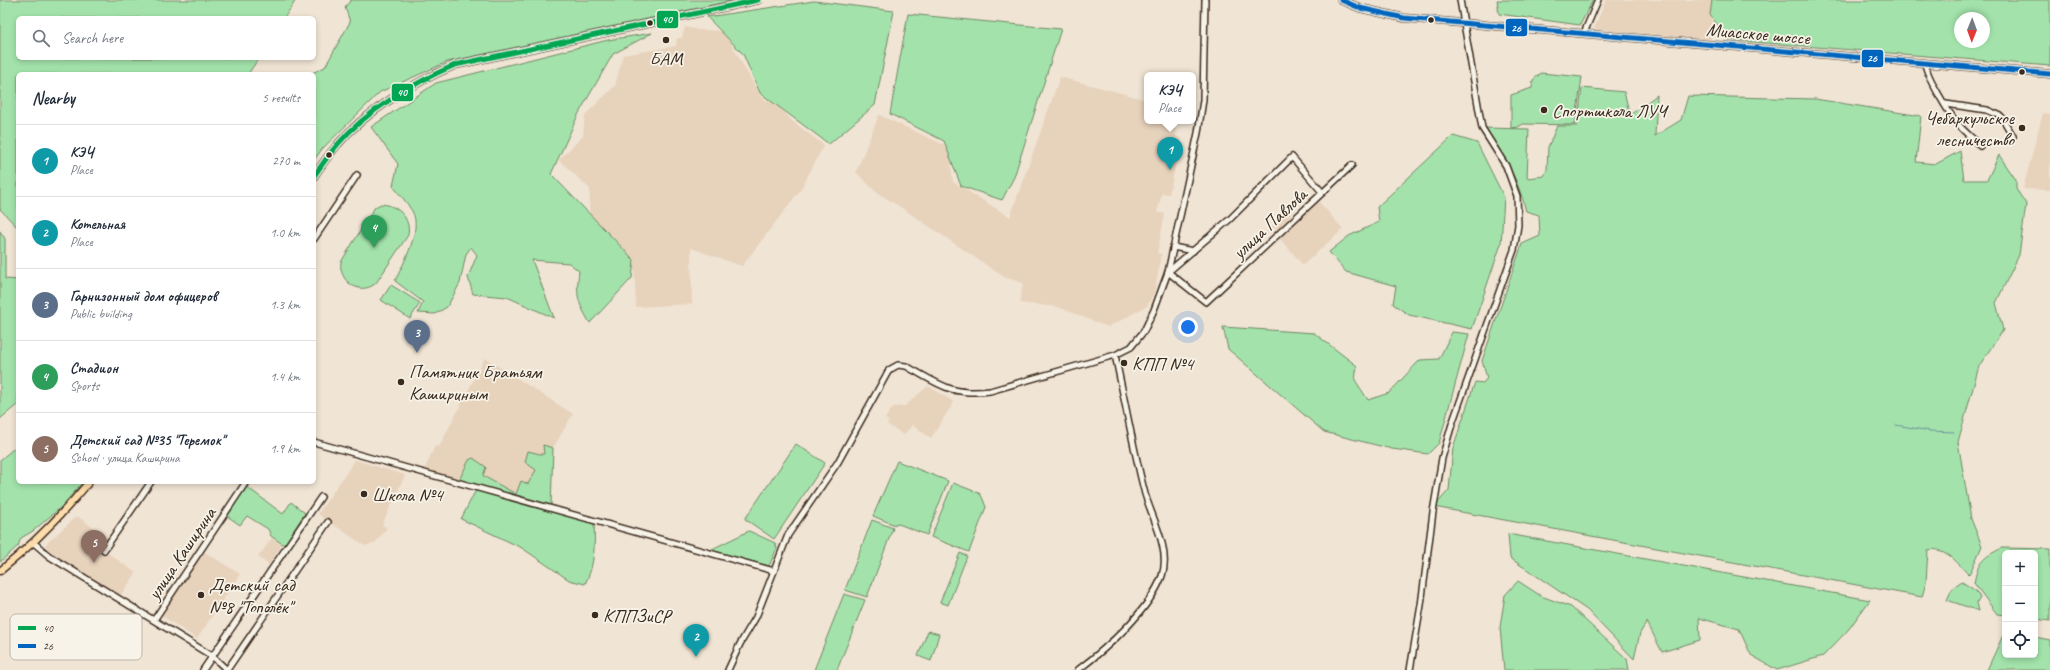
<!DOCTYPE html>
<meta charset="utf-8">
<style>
body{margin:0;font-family:Caveat,sans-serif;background:#f2f2f3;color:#1f2937}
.controls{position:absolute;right:12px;bottom:12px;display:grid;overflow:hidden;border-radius:6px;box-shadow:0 2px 6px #0003}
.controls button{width:36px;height:36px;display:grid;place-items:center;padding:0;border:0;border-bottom:1px solid #e0e1e3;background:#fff;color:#1f2937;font:20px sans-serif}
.compass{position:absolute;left:1954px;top:12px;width:36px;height:36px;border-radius:50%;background:#fff;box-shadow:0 2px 6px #0003;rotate:181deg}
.you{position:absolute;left:1188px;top:327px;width:14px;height:14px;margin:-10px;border:3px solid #fff;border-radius:50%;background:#1a73e8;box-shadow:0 0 0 6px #1a73e833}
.badge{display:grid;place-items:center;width:26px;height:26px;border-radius:50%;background:#3b2a1e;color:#fff;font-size:13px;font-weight:700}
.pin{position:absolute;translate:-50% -33px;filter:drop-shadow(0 1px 2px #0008)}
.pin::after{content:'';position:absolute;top:21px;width:14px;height:12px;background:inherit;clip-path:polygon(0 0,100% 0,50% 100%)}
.popup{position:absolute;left:1144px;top:72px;width:52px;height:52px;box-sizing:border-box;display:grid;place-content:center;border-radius:6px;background:#fff;filter:drop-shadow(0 1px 3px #0005);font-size:13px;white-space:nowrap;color:#747a83}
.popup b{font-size:15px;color:#1f2937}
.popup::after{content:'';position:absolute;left:50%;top:100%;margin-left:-8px;border:8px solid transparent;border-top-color:#fff}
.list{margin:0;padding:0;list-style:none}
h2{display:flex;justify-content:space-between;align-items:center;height:52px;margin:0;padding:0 16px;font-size:17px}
h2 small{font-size:13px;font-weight:400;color:#747a83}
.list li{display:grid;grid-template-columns:26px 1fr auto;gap:12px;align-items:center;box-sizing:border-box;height:72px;padding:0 16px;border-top:1px solid #e0e1e3}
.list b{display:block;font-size:15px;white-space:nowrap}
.list p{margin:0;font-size:13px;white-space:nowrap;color:#747a83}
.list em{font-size:13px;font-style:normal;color:#747a83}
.icon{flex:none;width:22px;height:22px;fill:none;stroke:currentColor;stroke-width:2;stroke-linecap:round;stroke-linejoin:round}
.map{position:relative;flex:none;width:2050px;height:670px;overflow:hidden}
.search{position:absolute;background:#fff;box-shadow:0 2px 6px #0003;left:16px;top:16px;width:300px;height:44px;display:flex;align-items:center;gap:10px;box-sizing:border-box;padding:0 14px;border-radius:6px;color:#747a83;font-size:15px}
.panel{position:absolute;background:#fff;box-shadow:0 2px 6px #0003;left:16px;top:72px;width:300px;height:412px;border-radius:6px}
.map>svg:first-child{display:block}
.built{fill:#e7d2bc}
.green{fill:#a3e3ab;stroke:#6f8664;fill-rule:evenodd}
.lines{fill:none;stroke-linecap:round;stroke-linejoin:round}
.stream{stroke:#6d929c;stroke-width:1}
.minor-casing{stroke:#3b2a1e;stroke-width:8}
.major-casing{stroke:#3b2a1e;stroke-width:9}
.minor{stroke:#f7f3e8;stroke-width:5}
.major{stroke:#fddcac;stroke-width:6}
.bus-1-casing{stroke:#f7f3e8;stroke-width:8}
.bus-2-casing{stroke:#f7f3e8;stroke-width:8}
.bus-1{stroke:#00a651;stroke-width:5}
.bus-2{stroke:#0065bd;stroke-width:5}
.bus-dot{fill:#3b2a1e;stroke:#f7f3e8;stroke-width:1.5}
.labels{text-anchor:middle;stroke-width:3.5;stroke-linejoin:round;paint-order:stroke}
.street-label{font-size:19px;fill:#3b2a1e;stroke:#f7f3e8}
.poi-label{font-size:19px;fill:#3b2a1e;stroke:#f7f3e8;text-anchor:start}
.key{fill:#f7f3e8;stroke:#bfb7ab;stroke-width:1}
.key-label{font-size:11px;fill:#3b2a1e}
.line-badge{stroke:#f7f3e8;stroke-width:1.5}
.badge-label{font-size:11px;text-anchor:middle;font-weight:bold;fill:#fff}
</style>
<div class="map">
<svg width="2050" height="670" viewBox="0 0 2050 670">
<rect width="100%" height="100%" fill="#f0e4d4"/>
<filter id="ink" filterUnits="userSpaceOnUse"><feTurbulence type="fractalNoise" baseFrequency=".025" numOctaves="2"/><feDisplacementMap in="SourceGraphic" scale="8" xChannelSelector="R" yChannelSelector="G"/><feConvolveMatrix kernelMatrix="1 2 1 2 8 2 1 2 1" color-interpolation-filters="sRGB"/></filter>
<g filter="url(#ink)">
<g class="built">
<path d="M1606,0H1712L1711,40L1594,29Z"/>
<path d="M685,27L698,30L724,31L760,95L765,100L777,104L792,121L824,145L801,189L742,266L691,248L692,304L636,307L634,260L589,215L590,189L559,160L583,136L585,115L615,86L623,55L676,46L677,38H682Z"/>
<path d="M1060,77L1147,100V121H1175L1173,128L1176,129L1175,134L1181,141L1169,194L1162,193L1157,212L1165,214L1157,253L1162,254L1154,293L1147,306L1108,327L1058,307L1020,303L1023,283L1004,277L902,208L876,192L856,172L879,115L949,147L953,182L1010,217Z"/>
<path d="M2043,113L2050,114V190L2023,189Z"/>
<path d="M1319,202L1343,229L1303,265L1274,232L1277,229L1275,227L1267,234L1266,233L1284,213L1286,215L1289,212L1297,221Z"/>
<path d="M485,358L573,414L553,448L551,506L424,470L435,446L439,447Z"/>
<path d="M928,386L954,402L931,438L912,425L904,435L887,424L889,421L885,419L893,407L905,406Z"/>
<path d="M355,460L405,475L382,525L387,528L375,543L365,546L318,514Z"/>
<path d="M77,516L109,539L102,549L136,573L120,596L51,553L45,545Z"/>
<path d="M272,538L282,545L269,565L258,557Z"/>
<path d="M203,551L240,574L197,639L161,615Z"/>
</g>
<g class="green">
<path d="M0,0H296L284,18H18V58H259L248,74H18V228L0,209Z"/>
<path d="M351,0H735L447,62L380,92L322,149L314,160V74H310L325,67L350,22L345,7Z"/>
<path d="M1497,0H1593L1580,25L1499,14Z"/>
<path d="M1712,0H2050V66L1729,40L1710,15ZM1960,18H1984V42H1960Z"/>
<path d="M814,1L894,11L875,105L829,144L760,93L743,54L707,17Z"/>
<path d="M908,14L1061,29L1014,177L1002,200L961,186L944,141L890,114Z"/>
<path d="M652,33L613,54L579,113L551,174L634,260L632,278L590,323C577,301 576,296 579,271L569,263L532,260L554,318L507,297L473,294L468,277L477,255L471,247L466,254L460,283L447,307L435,314L418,313L423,302L395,281C403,264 423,229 412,211C407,202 399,194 393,186L398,164L371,127L436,83L608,40Z"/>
<path d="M1541,73L1582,77L1575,125L1523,124L1518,127L1511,128V95L1532,88L1533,80Z"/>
<path d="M1582,88L1624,92L1630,115L1657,95L1655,136L1681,120L1688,96L1815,99L1921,116L1916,162L1936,164L1960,151L1964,180H1987L1999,155L2016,180V189L2026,204L2019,255L1996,303L2003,330L1979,366L1958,442L1971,519L1982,546L1969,575C1958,564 1946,546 1928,550L1926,582L1922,597L1434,507L1449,490L1453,448L1475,382L1483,383L1487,378L1482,361L1522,244L1540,236L1539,215L1526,211C1517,176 1505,157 1484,128L1529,129L1527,178L1544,176L1547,170L1548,147L1557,126H1577Z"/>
<path d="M1453,136L1477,143L1504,197L1501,244L1472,329L1409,315L1393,304L1396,286L1346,272L1329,252L1349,236L1379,222L1377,207Z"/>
<path d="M381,204C398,205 411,218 408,235L376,283C360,297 338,281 341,262L375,207Z"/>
<path d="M0,231L5,239V279L18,280V404L0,419Z"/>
<path d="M391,285L420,303L410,319L381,300Z"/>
<path d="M1223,327L1314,333L1357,366L1355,380L1368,400L1389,393L1420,360L1439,359L1452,332L1469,334L1439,443L1428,454L1392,449L1324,432L1228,349Z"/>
<path d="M796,444L825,463L774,539L745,519Z"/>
<path d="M18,445V482H83L61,507L33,531L21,538L18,546L0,562V460Z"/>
<path d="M543,445L553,448L551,506L459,480L469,460L473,458L486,467L483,476L516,494L521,481L528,484L536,470L525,462L528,451L540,454H544Z"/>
<path d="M897,461L948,481L927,535L896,523L895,525L873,516Z"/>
<path d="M953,483L979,493L982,497L986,507L969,552L931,537Z"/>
<path d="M244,487H247L283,514L291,502L305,513L284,545L271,536L268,529L247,516L240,525L227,516V513Z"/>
<path d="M476,490L594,523C595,544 595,565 585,584L569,580L522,548L461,519Z"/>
<path d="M872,520L893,528L867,597L845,590Z"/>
<path d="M749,531L775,543L777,548L769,566L710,550Z"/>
<path d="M1508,534L1870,600L1848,630L1823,656L1777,670L1751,655L1739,629L1699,618L1700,640L1662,652L1647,622L1640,633L1634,659L1587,610L1510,558Z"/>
<path d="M2002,548L2050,549V621L2035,619V553H2005V615L1997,614L1974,583C1978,562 1982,558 2002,548Z"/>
<path d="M960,553L967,556L948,605L940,602Z"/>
<path d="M1518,581L1541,596L1571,607L1627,659L1629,670H1504L1500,627L1505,595Z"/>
<path d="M1962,582L1976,591L1980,598L1977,603L1979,611L1947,600L1952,589Z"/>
<path d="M844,594L865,600L837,670H814Z"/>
<path d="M928,631L939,634L931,661L918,656Z"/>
<path d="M2004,633L2005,655H2035V637L2050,640V670H1987Z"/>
</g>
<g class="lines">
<path class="stream" d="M1896,425L1930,431L1954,432"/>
<defs>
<g id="minor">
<path d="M1584,33L1598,0"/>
<path d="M1925,63C1926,75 1949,114 1958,124C1964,132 1973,138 1980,146"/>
<path d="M1946,104L1987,110L2001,116L2013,136"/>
<path d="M314,239L357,175"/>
<path d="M1173,247L1193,251"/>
<path d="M1168,272L1206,302L1352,165"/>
<path d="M1168,272L1230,219L1292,157L1322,192"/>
<path d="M314,442L774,571"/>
<path d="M34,543L49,556L212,656L227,670"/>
<path d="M104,550L151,482"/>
<path d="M154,620L246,482"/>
<path d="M203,670L321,497"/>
<path d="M227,670L328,522"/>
<path d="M728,670L740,644L756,617L788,535L838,462L889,370L898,365L906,366C939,384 951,396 990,391L1115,355L1131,347L1144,331L1154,310L1168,272L1198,133L1203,100L1205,0"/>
<path d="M1078,670C1107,648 1149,611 1162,576C1171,550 1152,518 1145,494C1133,448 1125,401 1115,355"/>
<path d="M1410,670L1421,605L1433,512L1442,458L1452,424L1514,250L1518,225L1517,196L1506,166L1482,128L1460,0"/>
</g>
<g id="major">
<path d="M1341,0L1360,8L1404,18L2050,74"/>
<path d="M314,176C322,165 329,154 338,144C366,111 415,82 455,65L758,0"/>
<path d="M0,571C35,543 61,516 89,482"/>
</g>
</defs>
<use href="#minor" class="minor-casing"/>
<use href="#major" class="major-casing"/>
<use href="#minor" class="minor"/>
<use href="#major" class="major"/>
<defs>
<path id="bus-1" d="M314,176C322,165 329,154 338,144C366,111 415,82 455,65L758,0"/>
<path id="bus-2" d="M1341,0L1360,8L1404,18L2050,74"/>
</defs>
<use href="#bus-1" class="bus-1-casing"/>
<use href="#bus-2" class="bus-2-casing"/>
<use href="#bus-1" class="bus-1"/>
<use href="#bus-2" class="bus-2"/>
</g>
</g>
<g class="bus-dot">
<circle cx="1431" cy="20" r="3.5"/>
<circle cx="650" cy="23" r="3.5"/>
<circle cx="666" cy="40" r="4"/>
<circle cx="2022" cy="72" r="3.5"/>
<circle cx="1544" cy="110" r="4"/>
<circle cx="2022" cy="128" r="4"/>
<circle cx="329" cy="155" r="3.5"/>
<circle cx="1124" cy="363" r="4"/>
<circle cx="401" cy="382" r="4"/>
<circle cx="364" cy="494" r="4"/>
<circle cx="201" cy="595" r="4"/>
<circle cx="595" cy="615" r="4"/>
</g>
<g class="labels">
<g class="street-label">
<text transform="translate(1758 33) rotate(5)" y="7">Миасское шоссе</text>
<text transform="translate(1269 223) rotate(-43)" y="7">улица Павлова</text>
<text transform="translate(181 553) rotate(-56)" y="7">улица Каширина</text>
</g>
<g class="poi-label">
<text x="666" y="65" text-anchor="middle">БАМ</text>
<text x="1552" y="117">Спортшкола ЛУЧ</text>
<text x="2014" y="124" text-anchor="end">Чебаркульское<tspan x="2014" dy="22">лесничество</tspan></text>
<text x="1132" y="370">КПП №4</text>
<text x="409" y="378">Памятник Братьям<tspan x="409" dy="22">Кашириным</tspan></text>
<text x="372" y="501">Школа №4</text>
<text x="209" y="591">Детский сад<tspan x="209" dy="22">№8 "Тополёк"</tspan></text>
<text x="603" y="622">КППЗиСР</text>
</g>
</g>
<rect x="10" y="614" width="132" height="46" rx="6" class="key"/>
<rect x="18" y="626" width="18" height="4" fill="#00a651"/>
<rect x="18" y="644" width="18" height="4" fill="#0065bd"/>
<g class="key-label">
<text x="43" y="632">40</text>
<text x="43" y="650">26</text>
</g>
<g class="line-badge">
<rect x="656" y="10" width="23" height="19" rx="4" fill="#00a651"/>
<rect x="1505" y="18" width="23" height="19" rx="4" fill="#0065bd"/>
<rect x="1861" y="49" width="23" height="19" rx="4" fill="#0065bd"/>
<rect x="391" y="83" width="23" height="19" rx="4" fill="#00a651"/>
</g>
<g class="badge-label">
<text x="667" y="23">40</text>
<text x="1516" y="32">26</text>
<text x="1872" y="62">26</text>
<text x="402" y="96">40</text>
</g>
</svg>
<div class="controls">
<button>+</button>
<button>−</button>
<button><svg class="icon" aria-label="locate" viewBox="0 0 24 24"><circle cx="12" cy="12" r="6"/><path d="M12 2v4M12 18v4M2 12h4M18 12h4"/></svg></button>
</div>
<svg class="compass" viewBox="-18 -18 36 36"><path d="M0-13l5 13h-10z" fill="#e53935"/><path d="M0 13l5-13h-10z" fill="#747a83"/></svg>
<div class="you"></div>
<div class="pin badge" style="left:1170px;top:170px;background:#0f9aa8">1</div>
<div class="popup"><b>КЭЧ</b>Place</div>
<div class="pin badge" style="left:696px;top:657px;background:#0f9aa8">2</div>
<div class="pin badge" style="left:417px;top:353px;background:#5c6f8a">3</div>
<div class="pin badge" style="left:374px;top:248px;background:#2e9e5b">4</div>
<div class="pin badge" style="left:94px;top:563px;background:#8d6e63">5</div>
<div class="search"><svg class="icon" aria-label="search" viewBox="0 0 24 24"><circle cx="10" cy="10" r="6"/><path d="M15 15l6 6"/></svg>Search here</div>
<section class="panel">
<h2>Nearby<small>5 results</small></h2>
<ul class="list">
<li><span class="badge" style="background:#0f9aa8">1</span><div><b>КЭЧ</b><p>Place</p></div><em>270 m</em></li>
<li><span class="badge" style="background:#0f9aa8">2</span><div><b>Котельная</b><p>Place</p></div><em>1.0 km</em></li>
<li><span class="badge" style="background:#5c6f8a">3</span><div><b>Гарнизонный дом офицеров</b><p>Public building</p></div><em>1.3 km</em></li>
<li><span class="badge" style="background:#2e9e5b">4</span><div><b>Стадион</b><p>Sports</p></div><em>1.4 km</em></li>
<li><span class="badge" style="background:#8d6e63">5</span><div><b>Детский сад №35 &quot;Теремок&quot;</b><p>School · улица Каширина</p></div><em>1.9 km</em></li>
</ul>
</section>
</div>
